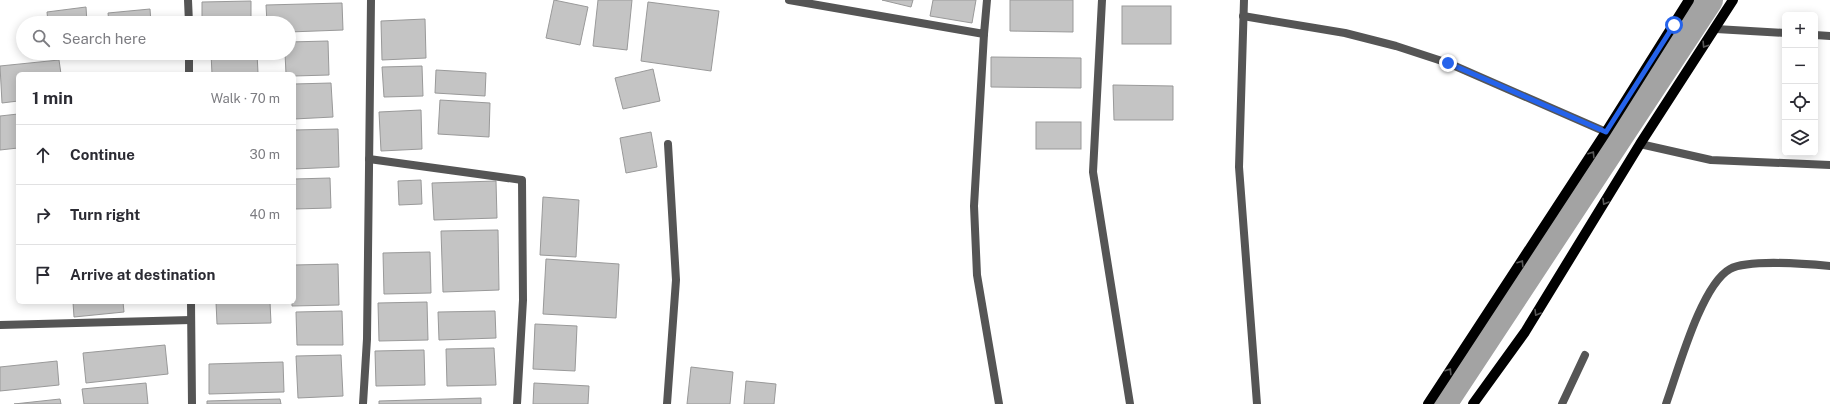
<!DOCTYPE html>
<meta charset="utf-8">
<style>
body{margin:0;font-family:"Public Sans",sans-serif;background:#f7f7f7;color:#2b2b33}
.controls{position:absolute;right:12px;top:12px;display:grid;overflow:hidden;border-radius:6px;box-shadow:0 2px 10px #0003}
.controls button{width:36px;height:36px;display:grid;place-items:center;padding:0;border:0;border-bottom:1px solid #e1e1e2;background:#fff;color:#2b2b33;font:20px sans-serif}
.stop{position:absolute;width:12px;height:12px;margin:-9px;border:3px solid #2563eb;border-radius:50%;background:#fff}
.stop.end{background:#2563eb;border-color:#fff;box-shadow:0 1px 4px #0008}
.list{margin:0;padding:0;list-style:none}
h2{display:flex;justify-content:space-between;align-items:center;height:52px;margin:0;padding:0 16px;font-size:17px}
h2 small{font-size:13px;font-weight:400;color:#7c7c81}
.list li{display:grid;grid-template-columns:26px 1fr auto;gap:12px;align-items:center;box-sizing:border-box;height:60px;padding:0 16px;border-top:1px solid #e1e1e2}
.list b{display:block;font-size:15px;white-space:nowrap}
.list em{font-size:13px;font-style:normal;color:#7c7c81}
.icon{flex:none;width:22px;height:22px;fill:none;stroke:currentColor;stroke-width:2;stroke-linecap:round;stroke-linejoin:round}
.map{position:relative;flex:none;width:1830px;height:404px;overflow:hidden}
.search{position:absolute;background:#fff;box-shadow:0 2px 10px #0003;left:16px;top:16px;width:280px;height:44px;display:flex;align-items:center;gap:10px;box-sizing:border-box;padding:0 14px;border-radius:22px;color:#7c7c81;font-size:15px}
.panel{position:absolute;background:#fff;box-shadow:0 2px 10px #0003;left:16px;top:72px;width:280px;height:232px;border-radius:6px}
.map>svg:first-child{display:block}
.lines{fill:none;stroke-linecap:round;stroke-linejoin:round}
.canal{stroke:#a3a3a3;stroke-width:28}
.building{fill:#c4c4c4;stroke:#999}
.street{stroke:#555;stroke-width:8}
.primary{stroke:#000;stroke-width:10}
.oneway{stroke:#595959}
.route{stroke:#2563eb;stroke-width:5}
</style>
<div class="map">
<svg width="1830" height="404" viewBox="0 0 1830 404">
<rect width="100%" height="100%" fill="#fff"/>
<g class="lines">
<path class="canal" d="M1443,404L1709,0"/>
</g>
<g class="building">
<path d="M554,0L588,7L580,45L546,38Z"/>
<path d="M598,0H632L627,50L593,46Z"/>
<path d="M882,0H913L911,7Z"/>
<path d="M933,0H976L972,23L930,16Z"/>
<path d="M1010,0H1073V32L1010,31Z"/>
<path d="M251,1V23H202V2Z"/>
<path d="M648,2L719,11L711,71L641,61Z"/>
<path d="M342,3L343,30L289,32V23H267L266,5Z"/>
<rect x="1122" y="6" width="49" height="38"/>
<path d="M86,7L87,23H48L47,12Z"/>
<path d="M150,9L151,23H109L108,13Z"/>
<path d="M425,19L426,58L382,60L381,21Z"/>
<path d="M328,41L329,75L294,76V74H286L285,53H289V42Z"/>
<path d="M211,53H257L258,73L212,74Z"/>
<path d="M991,57L1081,58V88L991,87Z"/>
<path d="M59,60L61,74H18V101L2,103L0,66Z"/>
<path d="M422,66L423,96L384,97L382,67Z"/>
<path d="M653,69L660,101L623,109L615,78Z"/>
<path d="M436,70L486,73L485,96L435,93Z"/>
<path d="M331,83L333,117L294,119V84Z"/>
<path d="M1113,85L1173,86V120H1114Z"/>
<path d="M440,100L490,103L489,137L438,134Z"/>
<path d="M421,110L422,149L381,151L379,112Z"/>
<path d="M18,114V148L0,150V116Z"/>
<rect x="1036" y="122" width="45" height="27"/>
<path d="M338,129L339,167L294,169V130Z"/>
<path d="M651,132L657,167L626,173L620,138Z"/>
<path d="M330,178L331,208L294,209V179Z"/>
<path d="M421,180L422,204L399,205L398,181Z"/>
<path d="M496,181L497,218L434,220L432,183Z"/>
<path d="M543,197L579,200L576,257L540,255Z"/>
<path d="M498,230L499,290L443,292L441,231Z"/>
<path d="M430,252L431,293L384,294L383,253Z"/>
<path d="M546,259L619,264L616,318L543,314Z"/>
<path d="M338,264L339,305L292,306V302H294V265Z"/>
<path d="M73,302H123L124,312L74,317Z"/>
<path d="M216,302H270L271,323L217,324Z"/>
<path d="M427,302L428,340L379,341L378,303Z"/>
<path d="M342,311L343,345H297L296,312Z"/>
<path d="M495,311L496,338L439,340L438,312Z"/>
<path d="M535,324L577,326L575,371L533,369Z"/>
<path d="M165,345L168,374L86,383L83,353Z"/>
<path d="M494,348L496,385L447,386L446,349Z"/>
<path d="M424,350L425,385L376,386L375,351Z"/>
<path d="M341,355L343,396L298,398L296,356Z"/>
<path d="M57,361L59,385L0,391V367Z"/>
<path d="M283,362L284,392L209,394V364Z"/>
<path d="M691,367L733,372L730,404H687Z"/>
<path d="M746,381L776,384L774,404H744Z"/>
<path d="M146,383L148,404H84L82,389Z"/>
<path d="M534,383L589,386L588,404H533Z"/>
<path d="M481,398V404H379V401Z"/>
<path d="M60,399L61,404H14Z"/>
<path d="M280,399L281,404H207V401Z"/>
</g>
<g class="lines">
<g class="street">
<path d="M188,0L189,23"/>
<path d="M789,0L984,34L987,0"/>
<path d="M1102,0L1093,172L1130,404"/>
<path d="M1244,0L1239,167L1257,404"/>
<path d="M1243,16L1345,33L1396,46L1448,63L1606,132"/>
<path d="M1716,29L1785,33"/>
<path d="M984,34L974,206L977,275L999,404"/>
<path d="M1815,35L1830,36"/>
<path d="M189,53V74"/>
<path d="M1640,144L1711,160L1830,165"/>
<path d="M369,159L522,180L523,300L517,404"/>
<path d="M191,302L192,404"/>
<path d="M0,325L191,320"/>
<path d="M363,404L367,339L371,0"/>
<path d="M667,404L676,280L668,144"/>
<path d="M1562,404L1585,355"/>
<path d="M1666,404C1678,371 1701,285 1730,269C1748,259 1809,264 1830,266"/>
</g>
<g class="primary">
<path d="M1428,404L1606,132L1689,0"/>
<path d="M1473,404L1525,332L1640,144L1733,0"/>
</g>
</g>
<defs><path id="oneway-chevron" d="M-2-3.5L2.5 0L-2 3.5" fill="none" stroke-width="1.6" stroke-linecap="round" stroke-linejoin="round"/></defs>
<g class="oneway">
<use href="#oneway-chevron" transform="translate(1705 45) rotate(123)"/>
<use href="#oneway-chevron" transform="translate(1592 154) rotate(-57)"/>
<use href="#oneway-chevron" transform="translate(1605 202) rotate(121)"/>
<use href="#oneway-chevron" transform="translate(1521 263) rotate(-57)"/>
<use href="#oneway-chevron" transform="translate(1537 313) rotate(121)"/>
<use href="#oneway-chevron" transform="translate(1449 371) rotate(-57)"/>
</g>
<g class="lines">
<path class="route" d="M1448,63L1606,132L1674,25"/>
</g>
</svg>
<div class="controls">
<button>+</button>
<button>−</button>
<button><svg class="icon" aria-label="locate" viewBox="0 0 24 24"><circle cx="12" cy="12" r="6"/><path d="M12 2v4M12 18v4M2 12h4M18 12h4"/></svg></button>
<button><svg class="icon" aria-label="layers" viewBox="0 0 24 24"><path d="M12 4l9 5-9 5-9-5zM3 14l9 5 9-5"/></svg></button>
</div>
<div class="stop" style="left:1674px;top:25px"></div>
<div class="stop end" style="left:1448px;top:63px"></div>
<div class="search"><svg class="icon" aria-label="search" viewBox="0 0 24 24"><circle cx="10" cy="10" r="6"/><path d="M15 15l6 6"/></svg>Search here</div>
<section class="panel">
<h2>1 min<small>Walk · 70 m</small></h2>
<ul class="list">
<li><svg class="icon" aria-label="ahead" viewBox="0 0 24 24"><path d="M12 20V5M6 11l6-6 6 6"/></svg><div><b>Continue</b></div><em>30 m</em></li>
<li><svg class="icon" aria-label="right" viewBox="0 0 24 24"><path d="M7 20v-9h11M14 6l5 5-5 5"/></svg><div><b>Turn right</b></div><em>40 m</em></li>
<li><svg class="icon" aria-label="arrive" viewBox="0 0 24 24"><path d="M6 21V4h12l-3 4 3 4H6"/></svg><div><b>Arrive at destination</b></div></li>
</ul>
</section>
</div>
